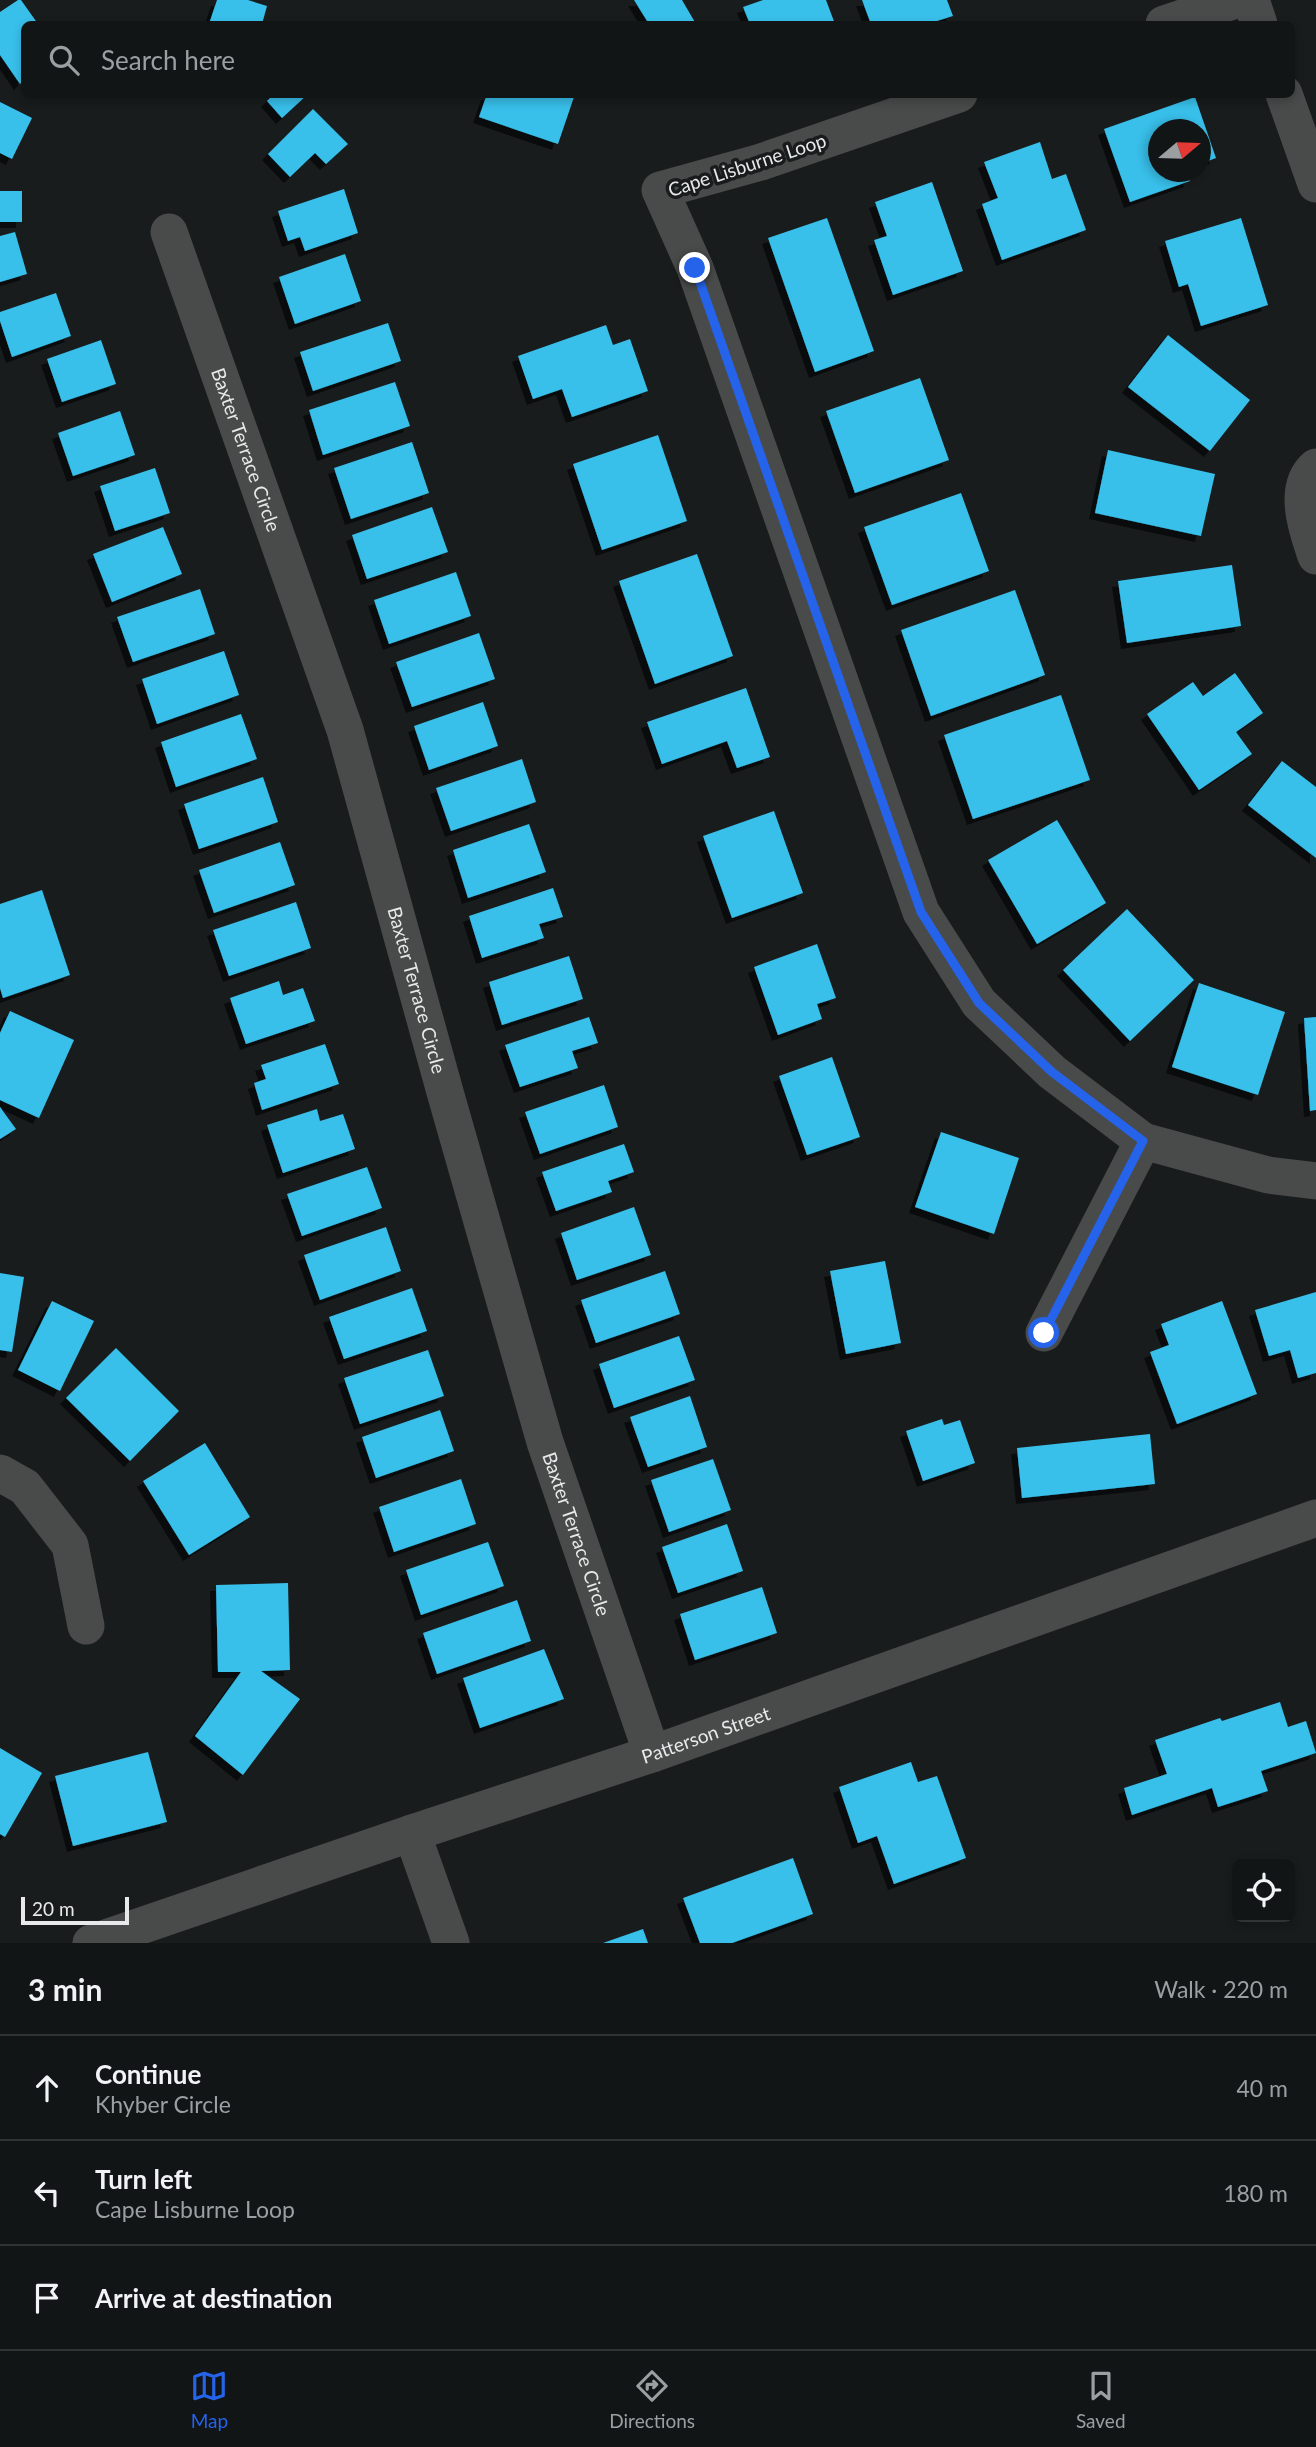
<!DOCTYPE html>
<meta charset="utf-8">
<style>
body{margin:0;font-family:Lato,sans-serif;background:#1f2223;color:#f1f3f6}
.controls{position:absolute;right:21px;bottom:21px;display:grid;overflow:hidden;border-radius:10px;box-shadow:0 4px 10px #0003}
.controls button{width:63px;height:63px;display:grid;place-items:center;padding:0;border:0;border-bottom:2px solid #313435;background:#121516;color:#f1f3f6;font:35px sans-serif}
.compass{position:absolute;left:1148px;top:119px;width:63px;height:63px;border-radius:50%;background:#121516;box-shadow:0 4px 10px #0003;rotate:71deg}
.scale{position:absolute;left:21px;bottom:18px;width:108px;box-sizing:border-box;padding-left:7px;border:4px solid #e7e9ea;border-top:0;font-size:19px;line-height:24px;white-space:nowrap;color:#e7e9ea;-webkit-text-stroke:5px #181c1d;paint-order:stroke}
.stop{position:absolute;width:21px;height:21px;margin:-16px;border:5px solid #2563eb;border-radius:50%;background:#fff}
.stop.end{background:#2563eb;border-color:#fff;box-shadow:0 2px 7px #0008}
.list{margin:0;padding:0;list-style:none}
h2{display:flex;justify-content:space-between;align-items:center;height:91px;margin:0;padding:0 28px;font-size:30px}
h2 small{font-size:23px;font-weight:400;color:#9c9fa1}
.list li{display:grid;grid-template-columns:46px 1fr auto;gap:21px;align-items:center;box-sizing:border-box;height:105px;padding:0 28px;border-top:2px solid #313435}
.list b{display:block;font-size:26px;white-space:nowrap}
.list p{margin:0;font-size:23px;white-space:nowrap;color:#9c9fa1}
.list em{font-size:23px;font-style:normal;color:#9c9fa1}
.icon{flex:none;width:38px;height:38px;fill:none;stroke:currentColor;stroke-width:2;stroke-linecap:round;stroke-linejoin:round}
.map{position:relative;flex:none;width:1316px;height:1943px;overflow:hidden}
.search{position:absolute;background:#121516;box-shadow:0 4px 10px #0003;left:21px;right:21px;top:21px;height:77px;display:flex;align-items:center;gap:18px;box-sizing:border-box;padding:0 24px;border-radius:10px;color:#9c9fa1;font-size:26px}
.sheet{height:406px;background:#121516}
nav{display:flex;justify-content:space-around;align-items:center;box-sizing:border-box;height:98px;border-top:2px solid #313435;background:#121516;font-size:19px;color:#9c9fa1}
nav a{display:grid;justify-items:center;gap:4px}
nav .on{color:#2563eb}
.map>svg:first-child{display:block}
.building{fill:#38bfea;filter:url(#shadow)}
.lines{fill:none;stroke-linecap:round;stroke-linejoin:round}
.minor{stroke:#494b4b;stroke-width:37}
.route{stroke:#2563eb;stroke-width:9}
.labels{text-anchor:middle;stroke-width:7;stroke-linejoin:round;paint-order:stroke}
.street-label{font-size:19px;fill:#e7e9ea;stroke:#181c1d}
</style>
<div class="map">
<svg width="1316" height="1943" viewBox="0 0 1316 1943">
<defs>
<filter id="shadow"><feDropShadow dx="-6" dy="6" stdDeviation="0" flood-color="#0009"/></filter>
</defs>
<rect width="100%" height="100%" fill="#181c1d"/>
<g class="building">
<path d="M18,0H21L38,24H24V80L20,84L0,55V12Z"/>
<path d="M217,0H248L267,6L262,24H209Z"/>
<path d="M634,0H682L696,24H649Z"/>
<path d="M763,0H826L835,24H750L743,7Z"/>
<path d="M862,0H947L953,16L927,24H871Z"/>
<path d="M274,94H308L282,118L267,101Z"/>
<path d="M487,94H575L558,144L479,117Z"/>
<path d="M1195,97L1216,158L1200,164V130H1158V172H1187L1190,181L1130,202L1104,129Z"/>
<path d="M0,102L32,118L12,159L0,153Z"/>
<path d="M313,109L348,144L326,164L315,153L290,177L268,154Z"/>
<path d="M1040,142L1052,179L1066,174L1086,230L1002,260L982,204L998,198L984,162Z"/>
<path d="M932,182L963,271L893,295L874,240L887,236L875,202Z"/>
<path d="M344,189L358,233L305,251L300,237L288,241L278,211Z"/>
<rect x="0" y="191" width="22" height="31"/>
<path d="M827,218L874,351L815,372L768,238Z"/>
<path d="M1241,218L1268,305L1201,326L1188,284L1179,287L1165,241Z"/>
<path d="M15,232L27,274L0,282V236Z"/>
<path d="M345,254L361,301L295,324L279,277Z"/>
<path d="M56,293L71,336L12,357L0,321V312Z"/>
<path d="M388,323L401,361L313,391L300,352Z"/>
<path d="M606,325L613,345L630,339L648,391L572,417L562,389L533,399L518,356Z"/>
<path d="M1168,335L1250,400L1210,451L1128,387Z"/>
<path d="M101,340L116,384L62,402L47,359Z"/>
<path d="M920,378L949,460L855,493L826,411Z"/>
<path d="M395,382L410,426L323,455L309,410Z"/>
<path d="M120,411L135,455L73,476L58,433Z"/>
<path d="M658,435L687,521L602,550L573,464Z"/>
<path d="M412,442L429,493L351,519L334,468Z"/>
<path d="M1108,450L1215,474L1201,536L1095,513Z"/>
<path d="M155,468L170,513L115,531L100,486Z"/>
<path d="M961,493L989,571L892,605L864,527Z"/>
<path d="M432,507L448,552L367,579L352,535Z"/>
<path d="M163,527L182,574L112,602L93,554Z"/>
<path d="M697,554L733,656L655,684L619,581Z"/>
<path d="M1232,565L1241,626L1127,643L1118,581Z"/>
<path d="M456,572L471,616L389,644L374,600Z"/>
<path d="M200,589L215,634L133,662L117,617Z"/>
<path d="M1015,590L1045,675L931,716L901,630Z"/>
<path d="M479,633L495,679L412,707L396,662Z"/>
<path d="M224,651L239,695L157,724L142,679Z"/>
<path d="M1235,673L1263,713L1236,732L1252,754L1199,790L1147,714L1193,682L1203,696Z"/>
<path d="M746,688L770,757L737,768L727,741L662,764L647,722Z"/>
<path d="M1061,695L1090,780L973,819L944,735Z"/>
<path d="M483,702L498,746L429,770L414,726Z"/>
<path d="M241,714L257,759L176,787L161,742Z"/>
<path d="M522,759L536,802L451,831L436,788Z"/>
<path d="M1282,761L1316,787V858L1248,805Z"/>
<path d="M263,777L278,822L199,849L184,804Z"/>
<path d="M774,811L803,893L732,918L703,836Z"/>
<path d="M1057,820L1106,903L1037,944L988,860Z"/>
<path d="M529,824L546,872L468,898L453,850Z"/>
<path d="M280,842L295,885L214,913L199,870Z"/>
<path d="M553,888L563,917L539,924L544,938L482,958L469,916Z"/>
<path d="M42,890L70,975L3,998L0,988V904Z"/>
<path d="M296,902L311,948L229,976L213,930Z"/>
<path d="M1127,909L1194,980L1130,1041L1063,970Z"/>
<path d="M817,944L836,998L817,1004L822,1019L778,1035L754,967Z"/>
<path d="M569,956L583,999L502,1025L489,982Z"/>
<path d="M279,981L283,995L303,988L315,1021L246,1044L230,998Z"/>
<path d="M1199,983L1285,1012L1258,1095L1172,1067Z"/>
<path d="M10,1011L74,1040L39,1118L0,1100V1033Z"/>
<path d="M589,1017L598,1043L572,1051L578,1068L520,1087L505,1045Z"/>
<path d="M1316,1017V1110L1310,1111L1304,1018Z"/>
<path d="M325,1044L339,1084L262,1110L254,1083L266,1079L261,1065Z"/>
<path d="M832,1057L860,1137L807,1155L779,1076Z"/>
<path d="M604,1085L618,1127L540,1154L525,1112Z"/>
<path d="M0,1107L16,1129L0,1139Z"/>
<path d="M317,1109L320,1121L343,1114L355,1149L283,1173L267,1125Z"/>
<path d="M941,1132L1019,1158L994,1234L915,1207Z"/>
<path d="M624,1144L634,1172L608,1181L612,1192L556,1211L542,1172Z"/>
<path d="M367,1167L382,1208L302,1236L287,1194Z"/>
<path d="M634,1207L651,1255L577,1280L561,1233Z"/>
<path d="M386,1227L401,1271L320,1300L304,1255Z"/>
<path d="M885,1261L901,1343L846,1354L830,1271Z"/>
<path d="M665,1271L680,1314L596,1343L581,1300Z"/>
<path d="M0,1273L24,1277L12,1352L0,1350Z"/>
<path d="M412,1288L427,1331L344,1359L329,1317Z"/>
<path d="M1316,1292V1373L1298,1378L1290,1350L1269,1356L1255,1310Z"/>
<path d="M52,1301L94,1321L60,1391L18,1370Z"/>
<path d="M1222,1301L1257,1394L1177,1424L1150,1352L1169,1345L1161,1324Z"/>
<path d="M679,1336L695,1380L614,1408L599,1364Z"/>
<path d="M116,1348L179,1411L130,1461L66,1398Z"/>
<path d="M428,1350L444,1396L360,1424L344,1378Z"/>
<path d="M690,1396L707,1447L648,1467L630,1417Z"/>
<path d="M440,1410L454,1451L376,1478L362,1437Z"/>
<path d="M942,1419L944,1425L960,1420L975,1463L923,1481L906,1431Z"/>
<path d="M1150,1434L1155,1484L1022,1498L1017,1448Z"/>
<path d="M205,1443L250,1517L189,1555L143,1481Z"/>
<path d="M713,1459L731,1510L669,1532L651,1480Z"/>
<path d="M461,1479L476,1524L394,1552L379,1507Z"/>
<path d="M727,1524L743,1571L678,1593L662,1547Z"/>
<path d="M488,1542L504,1586L421,1615L406,1570Z"/>
<path d="M288,1583L290,1670L261,1671L300,1699L243,1775L195,1736L241,1672H218L216,1585Z"/>
<path d="M762,1587L777,1633L695,1660L680,1614Z"/>
<path d="M517,1600L531,1641L437,1674L423,1633Z"/>
<path d="M544,1649L564,1699L480,1728L463,1678Z"/>
<path d="M1280,1702L1288,1727L1306,1721L1316,1753L1261,1771L1268,1791L1218,1807L1212,1788L1132,1815L1124,1788L1167,1774L1155,1740L1220,1718L1222,1721Z"/>
<path d="M0,1748L42,1773L5,1837L0,1834Z"/>
<path d="M148,1752L167,1822L73,1846L55,1776Z"/>
<path d="M911,1762L918,1782L937,1776L966,1858L894,1884L877,1836L858,1843L839,1787Z"/>
<path d="M793,1858L813,1914L732,1943H700L683,1898Z"/>
<path d="M643,1929L648,1943H603Z"/>
</g>
<g class="lines">
<g class="minor">
<path d="M1251,0L1259,24"/>
<path d="M1164,24L1236,0"/>
<path d="M959,94L761,162L660,190L695,268L921,912L979,1003L1052,1072L1143,1141L1268,1175L1316,1181"/>
<path d="M1284,94L1316,184"/>
<path id="s1" d="M169,232L345,730L445,1092L545,1442L652,1754"/>
<path d="M1316,467C1292,488 1307,530 1316,556"/>
<path d="M1044,1333L1143,1141"/>
<path d="M0,1473L25,1487L70,1545L86,1626"/>
<path d="M412,1833L451,1943"/>
<path id="s2" d="M91,1943L412,1833L652,1754L1316,1518"/>
</g>
</g>
<g class="lines">
<path class="route" d="M695,268L921,912L979,1003L1052,1072L1143,1141L1044,1333"/>
</g>
<g class="labels">
<g class="street-label">
<text transform="translate(747 165) rotate(-18)" y="7">Cape Lisburne Loop</text>
<text dy="7" stroke="none"><textPath href="#s1" startOffset="231">Baxter Terrace Circle</textPath></text>
<text dy="7" stroke="none"><textPath href="#s1" startOffset="798">Baxter Terrace Circle</textPath></text>
<text dy="7" stroke="none"><textPath href="#s1" startOffset="1365">Baxter Terrace Circle</textPath></text>
<text dy="7" stroke="none"><textPath href="#s2" startOffset="649">Patterson Street</textPath></text>
</g>
</g>
</svg>
<div class="controls">
<button><svg class="icon" aria-label="locate" viewBox="0 0 24 24"><circle cx="12" cy="12" r="6"/><path d="M12 2v4M12 18v4M2 12h4M18 12h4"/></svg></button>
</div>
<svg class="compass" viewBox="-18 -18 36 36"><path d="M0-13l5 13h-10z" fill="#e53935"/><path d="M0 13l5-13h-10z" fill="#9c9fa1"/></svg>
<div class="scale">20 m</div>
<div class="stop" style="left:1044px;top:1333px"></div>
<div class="stop end" style="left:695px;top:268px"></div>
<div class="search"><svg class="icon" aria-label="search" viewBox="0 0 24 24"><circle cx="10" cy="10" r="6"/><path d="M15 15l6 6"/></svg>Search here</div>
</div>
<section class="sheet">
<h2>3 min<small>Walk · 220 m</small></h2>
<ul class="list">
<li><svg class="icon" aria-label="ahead" viewBox="0 0 24 24"><path d="M12 20V5M6 11l6-6 6 6"/></svg><div><b>Continue</b><p>Khyber Circle</p></div><em>40 m</em></li>
<li><svg class="icon" aria-label="left" viewBox="0 0 24 24"><path d="M17 20v-9H6M10 6l-5 5 5 5"/></svg><div><b>Turn left</b><p>Cape Lisburne Loop</p></div><em>180 m</em></li>
<li><svg class="icon" aria-label="arrive" viewBox="0 0 24 24"><path d="M6 21V4h12l-3 4 3 4H6"/></svg><div><b>Arrive at destination</b></div></li>
</ul>
</section>
<nav>
<a class="on"><svg class="icon" aria-label="map" viewBox="0 0 24 24"><path d="M3 6l6-2 6 2 6-2v14l-6 2-6-2-6 2zM9 4v14M15 6v14"/></svg>Map</a>
<a><svg class="icon" aria-label="directions" viewBox="0 0 24 24"><path d="M12 3l9 9-9 9-9-9zM9 14v-3h6M13 9l2 2-2 2"/></svg>Directions</a>
<a><svg class="icon" aria-label="saved" viewBox="0 0 24 24"><path d="M7 4h10v16l-5-4-5 4z"/></svg>Saved</a>
</nav>
